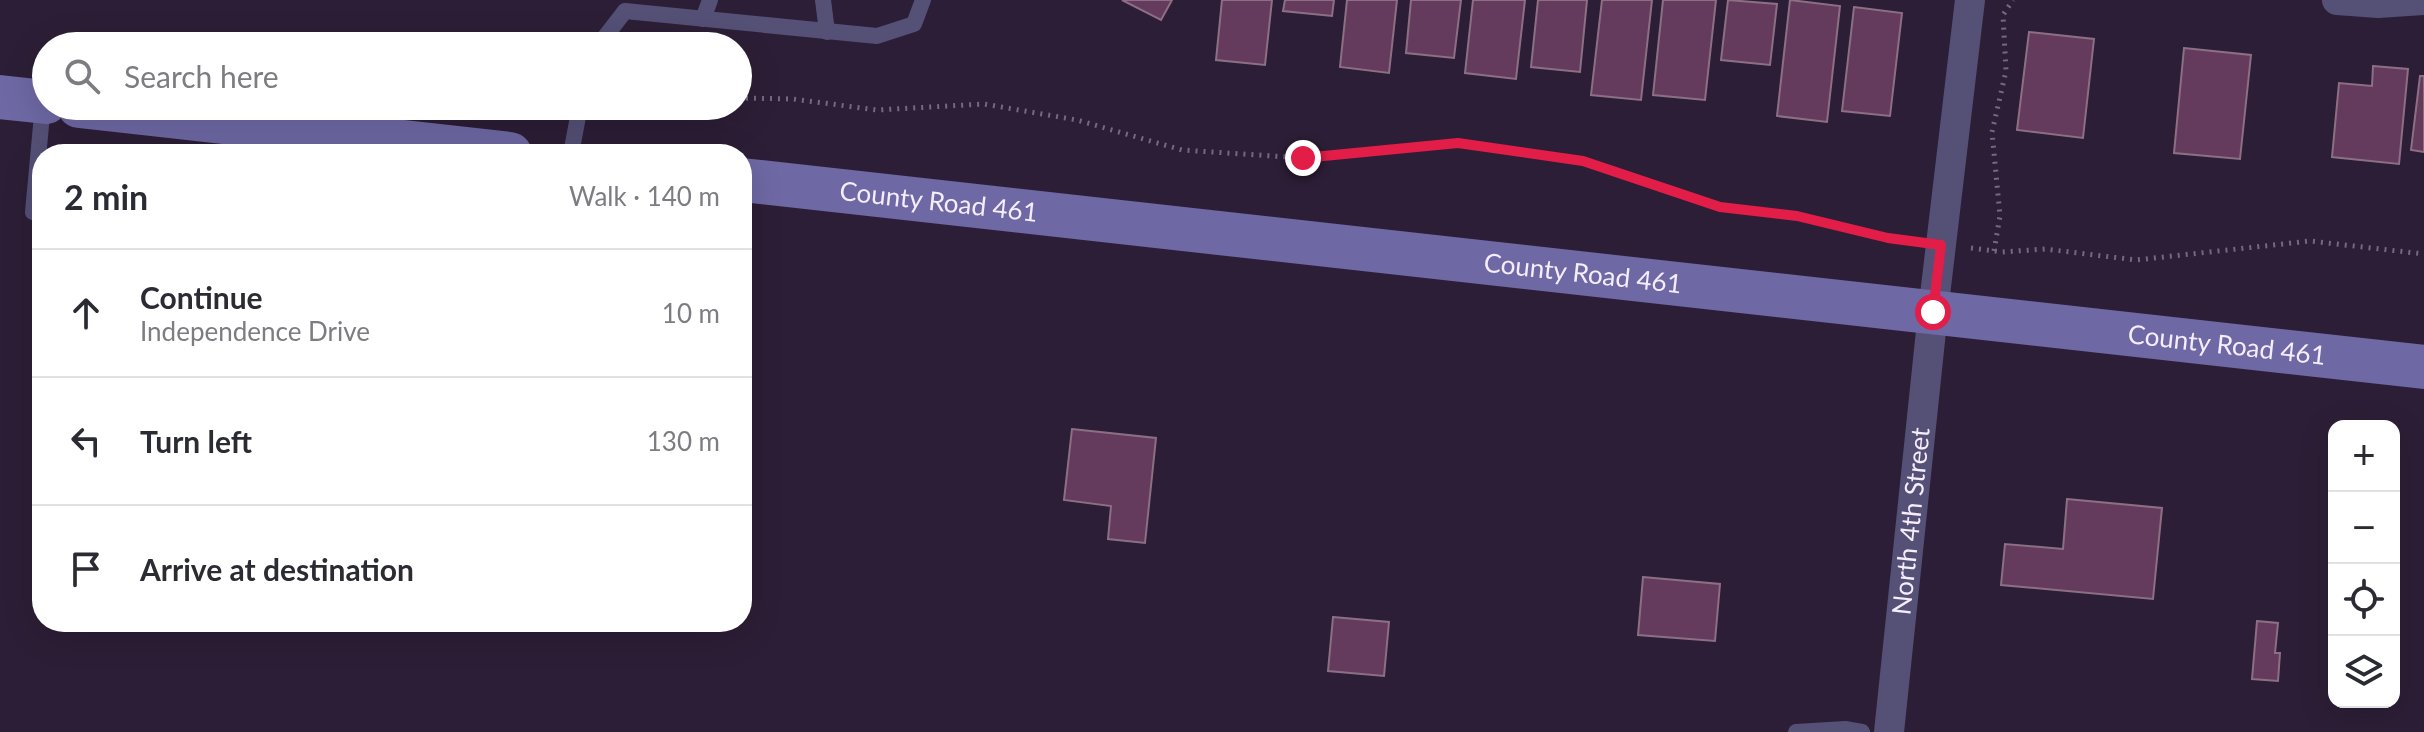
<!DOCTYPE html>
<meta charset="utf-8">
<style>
body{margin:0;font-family:Lato,sans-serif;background:#f2f2f3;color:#2b2b33}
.controls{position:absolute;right:24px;bottom:24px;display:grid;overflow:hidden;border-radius:16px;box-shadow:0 8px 32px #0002}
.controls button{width:72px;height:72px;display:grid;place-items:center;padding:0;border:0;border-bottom:2px solid #e1e1e2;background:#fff;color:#2b2b33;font:40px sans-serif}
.stop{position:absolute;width:24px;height:24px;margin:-18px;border:6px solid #e11d48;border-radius:50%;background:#fff}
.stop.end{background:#e11d48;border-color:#fff;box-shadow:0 2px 8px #0008}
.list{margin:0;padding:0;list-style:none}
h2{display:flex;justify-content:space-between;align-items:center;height:104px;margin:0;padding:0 32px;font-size:34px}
h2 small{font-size:26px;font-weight:400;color:#7c7c81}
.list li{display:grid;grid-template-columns:52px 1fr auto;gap:24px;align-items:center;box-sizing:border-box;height:128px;padding:0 32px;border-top:2px solid #e1e1e2}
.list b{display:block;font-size:30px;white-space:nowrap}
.list p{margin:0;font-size:26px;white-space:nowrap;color:#7c7c81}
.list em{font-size:26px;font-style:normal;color:#7c7c81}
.icon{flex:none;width:44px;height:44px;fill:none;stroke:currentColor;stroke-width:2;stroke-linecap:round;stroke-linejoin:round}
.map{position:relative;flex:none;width:2424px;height:732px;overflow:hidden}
.search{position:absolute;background:#fff;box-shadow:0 8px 32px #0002;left:32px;top:32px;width:720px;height:88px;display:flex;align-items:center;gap:20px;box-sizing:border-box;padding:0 28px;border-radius:44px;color:#7c7c81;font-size:30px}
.panel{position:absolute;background:#fff;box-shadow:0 8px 32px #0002;left:32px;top:144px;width:720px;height:488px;border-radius:32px}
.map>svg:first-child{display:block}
.building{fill:#653b5d;stroke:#8c6f85;stroke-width:2}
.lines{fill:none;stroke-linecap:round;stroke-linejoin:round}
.path{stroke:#75697e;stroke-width:5;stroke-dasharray:2 6;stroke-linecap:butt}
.service{stroke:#545076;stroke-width:16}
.minor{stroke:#545076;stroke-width:30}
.secondary{stroke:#6e68a4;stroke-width:44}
.route{stroke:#e11d48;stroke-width:10}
.labels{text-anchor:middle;stroke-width:7;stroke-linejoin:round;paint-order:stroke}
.street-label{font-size:26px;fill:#f5ecfc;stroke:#2c1e36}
</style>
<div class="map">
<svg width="2424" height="732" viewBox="0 0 2424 732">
<rect width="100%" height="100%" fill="#2c1e36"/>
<g class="building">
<path d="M1122,0H1172L1161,20Z"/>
<path d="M1222,0H1272L1265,65L1216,60Z"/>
<path d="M1285,0H1334L1332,16L1283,11Z"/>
<path d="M1347,0H1397L1389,73L1340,67Z"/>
<path d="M1411,0H1461L1454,58L1406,53Z"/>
<path d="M1473,0H1525L1516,79L1465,73Z"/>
<path d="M1538,0H1587L1580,72L1531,67Z"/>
<path d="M1602,0H1652L1641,100L1591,95Z"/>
<path d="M1663,0H1716L1705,100L1653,95Z"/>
<path d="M1728,0L1777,4L1770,65L1721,60Z"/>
<path d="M1790,0L1840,6L1827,122L1777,116Z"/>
<path d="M1854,7L1902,13L1890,116L1842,111Z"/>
<path d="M2029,32L2094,39L2083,138L2017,130Z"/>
<path d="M2184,48L2251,55L2240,159L2174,153Z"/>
<path d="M2373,66L2408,69L2399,164L2332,157L2339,83L2372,86Z"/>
<path d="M2420,76H2424V152L2411,150Z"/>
<path d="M1072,429L1156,438L1145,543L1108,539L1111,506L1064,500Z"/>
<path d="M2067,499L2162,508L2153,599L2001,585L2005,544L2063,549Z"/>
<path d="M1643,577L1720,584L1715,641L1638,635Z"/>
<path d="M1333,617L1389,622L1384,676L1328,671Z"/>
<path d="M2257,621L2278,623L2275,653H2280L2278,681L2252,679Z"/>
</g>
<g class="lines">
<g class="path">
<path d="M738,98L793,99L877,110L984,104L1077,120L1182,150L1303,158L1458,143L1583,161L1720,207L1797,216L1888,238L1909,241"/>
<path d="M1971,248L2002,252L2045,249L2136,260L2310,241L2424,254"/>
<path d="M1994,251L2000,216L1992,132L2006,71L2003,15L2013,0"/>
</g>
<g class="service">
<path d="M823,0L827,32"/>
<path d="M703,19L710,0"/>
<path d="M598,46L625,11L877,36L914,24L923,0"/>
<path d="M571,154L580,106"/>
<path d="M42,216L33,212L43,104"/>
<path d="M1796,732L1845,729L1862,732"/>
</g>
<g class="minor">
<path d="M2337,0L2378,3L2424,0"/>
<path id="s1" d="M1889,732L1933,312L1970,0"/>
</g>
<g class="secondary">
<path d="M0,97L46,102"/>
<path d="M79,106L510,154"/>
<path id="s2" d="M742,180L2424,367"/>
</g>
</g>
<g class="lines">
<path class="route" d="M1303,158L1458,143L1583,161L1720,207L1797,216L1888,238L1941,245L1933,312"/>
</g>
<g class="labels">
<g class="street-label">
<text dy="9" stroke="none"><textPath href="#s2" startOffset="198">County Road 461</textPath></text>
<text dy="9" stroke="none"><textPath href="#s2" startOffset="846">County Road 461</textPath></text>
<text dy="9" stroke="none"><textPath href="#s2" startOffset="1494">County Road 461</textPath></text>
<text dy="9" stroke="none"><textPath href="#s1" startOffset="212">North 4th Street</textPath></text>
</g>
</g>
</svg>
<div class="controls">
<button>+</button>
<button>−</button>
<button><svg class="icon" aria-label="locate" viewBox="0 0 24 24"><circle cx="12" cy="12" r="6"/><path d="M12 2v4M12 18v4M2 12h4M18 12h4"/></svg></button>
<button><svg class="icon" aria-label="layers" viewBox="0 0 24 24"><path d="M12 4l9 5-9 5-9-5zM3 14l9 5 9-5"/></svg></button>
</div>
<div class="stop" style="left:1933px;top:312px"></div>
<div class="stop end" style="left:1303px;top:158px"></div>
<div class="search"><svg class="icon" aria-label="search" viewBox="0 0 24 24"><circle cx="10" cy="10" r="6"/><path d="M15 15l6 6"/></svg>Search here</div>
<section class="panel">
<h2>2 min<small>Walk · 140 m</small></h2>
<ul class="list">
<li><svg class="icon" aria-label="ahead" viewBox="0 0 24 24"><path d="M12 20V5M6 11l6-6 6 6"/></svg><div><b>Continue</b><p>Independence Drive</p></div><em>10 m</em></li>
<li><svg class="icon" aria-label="left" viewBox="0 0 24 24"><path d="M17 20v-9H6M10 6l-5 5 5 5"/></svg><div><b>Turn left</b></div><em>130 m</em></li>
<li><svg class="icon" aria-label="arrive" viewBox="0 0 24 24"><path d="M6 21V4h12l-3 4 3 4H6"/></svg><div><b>Arrive at destination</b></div></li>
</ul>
</section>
</div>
